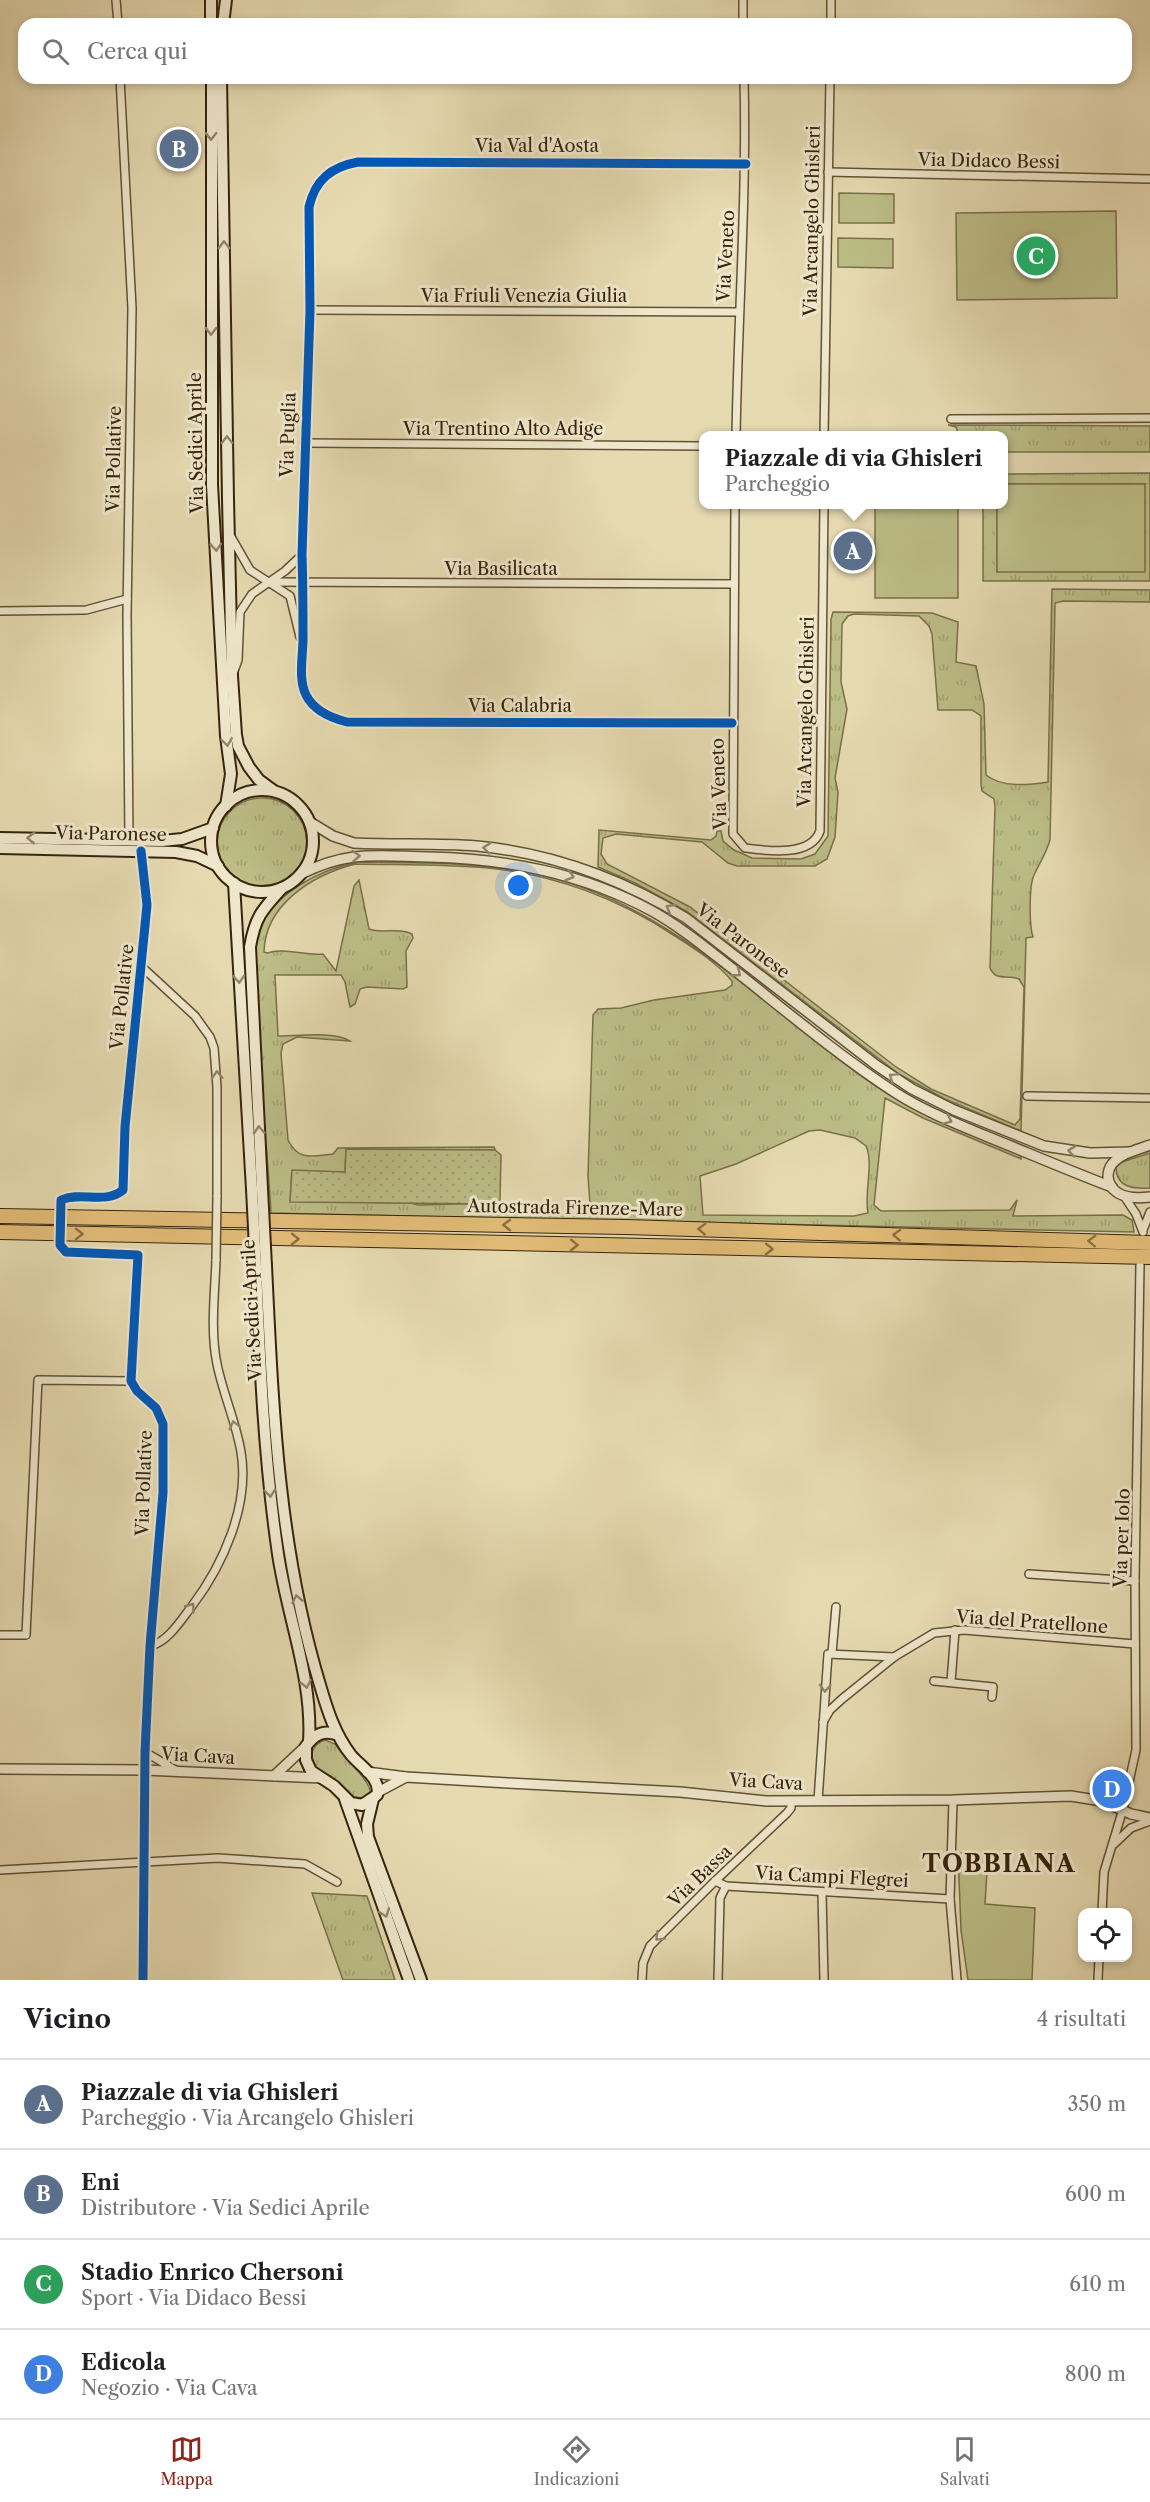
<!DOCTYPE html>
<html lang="it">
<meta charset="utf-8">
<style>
body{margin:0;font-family:"Libre Caslon Text",serif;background:#f2f2f2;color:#202124}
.controls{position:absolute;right:18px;bottom:18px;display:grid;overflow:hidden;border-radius:12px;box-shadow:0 3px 9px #0003}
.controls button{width:54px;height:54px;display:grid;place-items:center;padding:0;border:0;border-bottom:2px solid #e0e0e0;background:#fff;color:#202124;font:30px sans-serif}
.you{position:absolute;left:519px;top:886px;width:21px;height:21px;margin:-15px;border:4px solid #fff;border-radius:50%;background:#1a73e8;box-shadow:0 0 0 9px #1a73e833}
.badge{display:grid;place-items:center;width:39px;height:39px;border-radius:50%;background:#8f2418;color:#fff;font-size:20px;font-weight:700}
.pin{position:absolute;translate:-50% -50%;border:3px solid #fff;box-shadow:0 2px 6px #0006}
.popup{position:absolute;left:699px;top:431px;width:309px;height:78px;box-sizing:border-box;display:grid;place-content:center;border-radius:12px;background:#fff;filter:drop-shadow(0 2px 4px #0005);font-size:20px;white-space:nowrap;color:#757577}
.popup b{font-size:22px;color:#202124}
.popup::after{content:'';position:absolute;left:50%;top:100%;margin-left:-12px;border:12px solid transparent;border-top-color:#fff}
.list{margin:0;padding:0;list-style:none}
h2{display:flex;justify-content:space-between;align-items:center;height:78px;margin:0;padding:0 24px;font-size:26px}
h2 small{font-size:20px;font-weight:400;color:#757577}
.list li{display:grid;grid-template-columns:39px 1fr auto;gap:18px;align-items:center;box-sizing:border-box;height:90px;padding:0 24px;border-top:2px solid #e0e0e0}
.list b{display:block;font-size:22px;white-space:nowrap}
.list p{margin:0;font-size:20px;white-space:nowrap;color:#757577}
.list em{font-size:20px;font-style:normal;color:#757577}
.icon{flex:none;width:33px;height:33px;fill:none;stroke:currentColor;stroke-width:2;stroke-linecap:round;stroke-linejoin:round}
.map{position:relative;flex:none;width:1150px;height:1980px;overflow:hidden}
.search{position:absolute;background:#fff;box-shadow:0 3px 9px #0003;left:18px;right:18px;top:18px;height:66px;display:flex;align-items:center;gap:15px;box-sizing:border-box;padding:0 21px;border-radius:18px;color:#757577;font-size:22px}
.sheet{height:438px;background:#fff}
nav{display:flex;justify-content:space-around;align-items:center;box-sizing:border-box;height:84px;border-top:2px solid #e0e0e0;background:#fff;font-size:16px;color:#757577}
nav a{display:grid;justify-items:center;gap:3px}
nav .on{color:#8f2418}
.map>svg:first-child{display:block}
.grass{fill:url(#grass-tufts);stroke:#79704a;stroke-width:1.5;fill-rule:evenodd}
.park{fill:#bcbd87;stroke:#79704a;stroke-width:1.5}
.garden{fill:url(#garden-dots);stroke:#79704a;stroke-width:1.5}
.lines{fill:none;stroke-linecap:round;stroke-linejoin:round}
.minor-tunnel{stroke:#c3b690;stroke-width:7;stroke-dasharray:7 3.5;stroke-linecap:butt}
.minor-casing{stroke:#625235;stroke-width:10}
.tertiary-casing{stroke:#625235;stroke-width:12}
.secondary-casing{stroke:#36240c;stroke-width:14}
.motorway-casing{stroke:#36240c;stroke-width:16}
.minor{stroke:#efe7cc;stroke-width:7}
.tertiary{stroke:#efe7cc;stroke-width:9}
.secondary{stroke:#efe7cc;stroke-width:10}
.motorway{stroke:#e3bd78;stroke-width:14}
.minor-bridge-casing{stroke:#625235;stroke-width:10;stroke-linecap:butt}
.secondary-bridge-casing{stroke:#36240c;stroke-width:14;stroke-linecap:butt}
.minor-bridge{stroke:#efe7cc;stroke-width:7}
.secondary-bridge{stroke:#efe7cc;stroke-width:10}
.cycleway-casing{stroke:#efe7cc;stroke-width:13}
.cycleway{stroke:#0057b8;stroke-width:9}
.oneway{stroke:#92866c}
.oneway2{stroke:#8c7042}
.labels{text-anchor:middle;stroke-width:6;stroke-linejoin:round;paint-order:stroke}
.street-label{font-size:18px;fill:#36240c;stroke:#efe7cc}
.district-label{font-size:24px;font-weight:bold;letter-spacing:1.5px;fill:#36240c;stroke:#efe7cc}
</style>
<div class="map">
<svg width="1150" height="1980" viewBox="0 0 1150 1980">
<defs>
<pattern id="grass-tufts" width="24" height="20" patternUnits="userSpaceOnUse" patternTransform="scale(1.5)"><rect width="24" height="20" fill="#bcbd87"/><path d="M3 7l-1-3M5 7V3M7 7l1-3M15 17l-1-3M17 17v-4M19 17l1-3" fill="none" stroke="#a2a273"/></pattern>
<pattern id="garden-dots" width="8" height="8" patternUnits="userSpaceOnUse" patternTransform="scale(1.5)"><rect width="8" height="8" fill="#bcbd87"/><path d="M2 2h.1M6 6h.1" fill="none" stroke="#a2a273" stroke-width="1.8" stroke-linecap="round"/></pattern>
</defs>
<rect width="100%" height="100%" fill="#e6dab1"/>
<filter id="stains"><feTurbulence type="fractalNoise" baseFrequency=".00333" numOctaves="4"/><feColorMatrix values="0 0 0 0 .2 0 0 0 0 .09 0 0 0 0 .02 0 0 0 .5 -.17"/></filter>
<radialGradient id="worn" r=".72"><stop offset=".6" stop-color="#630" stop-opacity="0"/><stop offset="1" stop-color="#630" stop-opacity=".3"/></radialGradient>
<g class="grass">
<path d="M948,425L1150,426V452H1003V436L959,435L956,427Z"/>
<path d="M1150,473V581H983V505H997V572L1145,484H1003V474Z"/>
<path d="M1052,589L1150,590V602L1063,601L1055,603L1050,840C1046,854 1040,862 1034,875C1029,886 1029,925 1033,937L1026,938L1021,1131L945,1099L899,1074L686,911L635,883L598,867L599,830L711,840L716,836L717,831H721L723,841L734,850L752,858L801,859L815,854L828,836L831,619L833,612L932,613L958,622L956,662L976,666L984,704L986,775C1002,788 1029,785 1048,782ZM854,614L919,616L929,626L932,634L938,710H972L981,716V785L982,791L994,799L995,807L990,968C996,982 1007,974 1019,979L1024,987L1020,1119L1015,1125L931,1089L896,1067L690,907L607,864L601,854L603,838L616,834L702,842L728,863L737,866H815L827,859L835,837L838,792L835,778L847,709L841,682L842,624L848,616Z"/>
<circle cx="262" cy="843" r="45"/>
<path d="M359,862C429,863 501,861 570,883C688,921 774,1016 874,1085C919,1116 970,1135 1021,1155V1159L1019,1158L923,1118L885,1098L874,1205L881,1211L1010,1210L1017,1200L1013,1216L1123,1215L1132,1220L1134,1232L271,1213C267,1142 259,1071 256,1000C256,978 251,953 258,932C273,893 320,869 359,862ZM355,864C399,865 444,864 488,868C554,874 619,899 675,936C694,948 717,963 732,981V985L725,990L654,1000L621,1008L598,1009L593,1015L588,1176L590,1204L584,1213L508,1212L502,1211L499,1203L418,1205L411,1203L290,1201L292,1171L345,1172L346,1150H495L494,1147L338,1148L333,1154C313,1156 299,1162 288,1140L281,1053L283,1044L297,1037L350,1041C335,1031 297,1036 278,1036L275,975H341L345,982L350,1007L355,1004L360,989L367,987L403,989L407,987L406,951L413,938L412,934C399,927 382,934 369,929L359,880L354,886L336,971L323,954C305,956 284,947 267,953L264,952C265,904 313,875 355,864ZM820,1130L855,1138L866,1146C874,1163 864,1193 868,1213L854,1216L703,1215L700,1176L736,1164L809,1131Z"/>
<path d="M1150,1153V1188C1134,1189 1116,1188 1116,1167L1122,1162Z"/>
<path d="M325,1740L335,1744C343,1756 373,1783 370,1794L363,1798L353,1797C347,1792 343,1785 336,1780C330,1775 321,1773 316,1767C307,1756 313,1744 325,1740Z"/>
<path d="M312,1893L367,1896L395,1980H343Z"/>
</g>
<g class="park">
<path d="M839,193L894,194V223H839Z"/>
<path d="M1116,211L1117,298L957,300L956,213Z"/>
<path d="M838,238L893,239V268L838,267Z"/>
<path d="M1003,484H1145V572H997V505L1003,504Z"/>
<rect x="875" y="505" width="83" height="93"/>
<path d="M958,1853L988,1854L985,1904L1035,1908L1032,1980H968L961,1930Z"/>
</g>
<path class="garden" d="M346,1149L495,1150L501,1155L500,1200L496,1204L290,1202L292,1170L345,1172Z"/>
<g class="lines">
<path class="minor-tunnel" d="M60,1234L61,1200"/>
<defs>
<g id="minor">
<path d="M116,0L118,24"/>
<path d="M743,0V24"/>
<path d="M831,24V0"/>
<path d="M120,78L132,308L127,615L129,840"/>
<path d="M828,172L1150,179"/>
<path d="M310,310L738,312"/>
<path d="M951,419L1150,418"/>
<path d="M736,436C738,316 747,197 744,78"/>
<path d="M824,436L830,78"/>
<path d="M304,443L703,446"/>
<path d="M735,504L733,834L745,848C768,851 811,857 820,831L824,504"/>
<path d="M230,535L250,570L290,596L300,637"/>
<path d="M267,582L734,584"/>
<path d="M0,611L86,610L127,599"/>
<path d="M234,671L238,660L240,612L252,594L285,571L302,555"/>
<path d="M732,723L347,722C331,718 314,711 306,695C298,679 303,656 303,639C303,611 303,583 302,555L310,310L309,207C315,180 331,167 358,162L746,164"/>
<path d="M142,967L195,1016L210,1037L214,1048L217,1087V1197"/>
<path d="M1027,1096L1150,1098"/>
<path d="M1124,1196L1136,1214L1143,1232"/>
<path d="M61,1200C81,1191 105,1205 123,1190L125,1127L147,905L141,851"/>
<path d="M1143,1230L1150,1212"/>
<path d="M60,1245L66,1252L138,1255L131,1381L137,1391L156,1408L163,1424V1493L150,1646L145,1752L143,1980"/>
<path d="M1029,1574L1135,1581"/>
<path d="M0,1635H26L38,1380L131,1381"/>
<path d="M150,1646C168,1642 181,1620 192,1606C223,1565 250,1505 241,1452C236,1422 223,1394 217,1364C210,1330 215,1293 216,1259"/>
<path d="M832,1653L836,1607"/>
<path d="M934,1681L993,1687L992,1697"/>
<path d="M951,1682L955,1630"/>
<path d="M823,1722L830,1710L842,1699L894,1657L934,1633L964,1630L1135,1644"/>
<path d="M145,1752L177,1771"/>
<path d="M953,1800L950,1899L957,1980"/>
<path d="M818,1801L828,1654L894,1657"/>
<path d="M1114,1844L1131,1828L1150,1821"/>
<path d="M0,1870L218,1858L305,1864L337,1882"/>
<path d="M715,1881L726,1886L950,1899"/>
<path d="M822,1893L824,1980"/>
<path d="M1102,1912L1104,1872L1123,1809L1136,1750L1135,1581L1140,1265"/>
<path d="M642,1980L643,1963L650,1946L715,1881L787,1813L791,1808V1801"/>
<path d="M718,1980L720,1898L726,1886"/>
<path d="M1098,1980L1099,1958"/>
</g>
<g id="tertiary">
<path d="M310,822L333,836L354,843C395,845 436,843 477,846C552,853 622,879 686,918L876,1065L912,1089L954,1110L1044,1146L1090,1153L1130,1152"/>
<path d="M301,874C349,850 377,856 429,857C508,859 582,873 652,911C681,927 707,949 733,969C786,1011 839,1056 896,1093C924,1111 955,1123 986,1136C1028,1153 1070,1171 1112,1187"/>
<path d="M1150,1145C1137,1150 1121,1153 1112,1164C1109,1168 1108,1172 1108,1177C1111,1198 1134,1199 1150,1197"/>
<path d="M0,1769L145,1770L322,1778"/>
<path d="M367,1772L406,1777L508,1783L680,1792L766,1801L953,1800L1071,1796L1102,1801L1131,1814L1150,1818"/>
<path d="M274,1776L306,1746"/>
<path d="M378,1792L406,1777"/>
</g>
<g id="secondary">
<path d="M211,0V24"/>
<path d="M223,24L226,0"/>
<path d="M212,78V485L226,736L231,774L226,806"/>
<path d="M221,78L228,499L232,676L236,735L238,746L249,767L259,780L274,791"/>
<circle cx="262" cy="841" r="51"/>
<path d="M0,838L162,841L182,839L213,828"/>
<path d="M0,848L176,852L197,856L218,866"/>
<path d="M234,883L252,1189"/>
<path d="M262,1189L250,947C255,917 262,910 282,888"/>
<path d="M266,1266C273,1410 278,1546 320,1685C327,1709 335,1735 351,1755C361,1767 382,1779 377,1795L362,1805L351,1803L334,1786L311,1771L306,1760V1746C314,1735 324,1729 338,1735"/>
<path d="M256,1267C260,1363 264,1458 278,1554C287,1616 313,1679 309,1742"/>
<path d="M345,1799L409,1980"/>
<path d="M373,1799L367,1824L368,1837L421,1980"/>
</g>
<g id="motorway">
<path d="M0,1216L626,1227L1150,1243"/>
<path d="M0,1232L1150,1257"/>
</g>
</defs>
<use href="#minor" class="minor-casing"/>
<use href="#tertiary" class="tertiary-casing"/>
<use href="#secondary" class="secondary-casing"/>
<use href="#motorway" class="motorway-casing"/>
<use href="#minor" class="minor"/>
<use href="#tertiary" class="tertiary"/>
<use href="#secondary" class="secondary"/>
<use href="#motorway" class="motorway"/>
<defs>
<path id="minor-bridge" d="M216,1259L217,1197"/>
<g id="secondary-bridge">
<path d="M252,1189L256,1267"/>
<path d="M262,1189L266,1266"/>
</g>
</defs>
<use href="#minor-bridge" class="minor-bridge-casing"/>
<use href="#secondary-bridge" class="secondary-bridge-casing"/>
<use href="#minor-bridge" class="minor-bridge"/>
<use href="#secondary-bridge" class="secondary-bridge"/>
<defs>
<g id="cycleway">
<path d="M732,723L347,722C331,718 314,711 306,695C298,679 303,656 303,639C303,611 303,583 302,555L310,310L309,207C315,180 331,167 358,162L746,164"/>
<path d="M141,851L147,905L125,1127L123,1190C105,1205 81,1191 61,1200L60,1245L66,1252L138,1255L131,1381L137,1391L156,1408L163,1424V1493L150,1646L145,1752L143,1980"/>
</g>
</defs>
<use href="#cycleway" class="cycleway-casing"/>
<use href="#cycleway" class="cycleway"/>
</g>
<defs><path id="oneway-chevron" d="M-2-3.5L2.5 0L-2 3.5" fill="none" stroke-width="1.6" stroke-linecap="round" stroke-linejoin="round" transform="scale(1.5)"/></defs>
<g class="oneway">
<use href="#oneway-chevron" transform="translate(211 136) rotate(91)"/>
<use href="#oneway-chevron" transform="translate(224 245) rotate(-91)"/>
<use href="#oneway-chevron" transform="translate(211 331) rotate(90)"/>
<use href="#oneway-chevron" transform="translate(227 440) rotate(-91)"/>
<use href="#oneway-chevron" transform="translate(216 547) rotate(86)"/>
<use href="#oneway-chevron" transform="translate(227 742) rotate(82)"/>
<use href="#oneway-chevron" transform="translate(31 838) rotate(-179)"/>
<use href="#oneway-chevron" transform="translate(487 848) rotate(-174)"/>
<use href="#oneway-chevron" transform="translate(356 856) rotate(-4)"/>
<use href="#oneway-chevron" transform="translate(570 876) rotate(16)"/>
<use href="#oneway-chevron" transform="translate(670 908) rotate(-149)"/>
<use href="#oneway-chevron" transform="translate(737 973) rotate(38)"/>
<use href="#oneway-chevron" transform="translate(239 979) rotate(87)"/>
<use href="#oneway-chevron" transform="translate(217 1075) rotate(-92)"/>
<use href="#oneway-chevron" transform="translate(893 1077) rotate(-146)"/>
<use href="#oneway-chevron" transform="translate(948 1120) rotate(24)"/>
<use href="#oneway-chevron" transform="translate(259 1130) rotate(-93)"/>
<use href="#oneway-chevron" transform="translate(1072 1151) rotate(-174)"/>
<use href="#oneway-chevron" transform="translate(234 1425) rotate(-104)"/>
<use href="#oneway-chevron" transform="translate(270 1493) rotate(85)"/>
<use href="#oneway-chevron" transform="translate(297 1599) rotate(-102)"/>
<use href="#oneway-chevron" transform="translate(191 1607) rotate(-53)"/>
<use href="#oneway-chevron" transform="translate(306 1684) rotate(78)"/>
<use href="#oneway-chevron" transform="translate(825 1688) rotate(93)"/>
<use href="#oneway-chevron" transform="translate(385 1913) rotate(70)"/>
<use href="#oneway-chevron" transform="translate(659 1937) rotate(135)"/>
</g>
<g class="oneway2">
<use href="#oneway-chevron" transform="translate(507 1225) rotate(-179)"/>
<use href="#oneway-chevron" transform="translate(702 1229) rotate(-178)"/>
<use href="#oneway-chevron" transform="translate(79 1234) rotate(1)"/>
<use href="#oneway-chevron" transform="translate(897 1235) rotate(-178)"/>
<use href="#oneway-chevron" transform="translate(295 1239) rotate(1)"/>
<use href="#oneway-chevron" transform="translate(1092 1241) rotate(-178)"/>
<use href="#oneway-chevron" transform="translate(574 1245) rotate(1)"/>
<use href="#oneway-chevron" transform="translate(769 1249) rotate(1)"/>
</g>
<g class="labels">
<g class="street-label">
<text x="537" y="152">Via Val d'Aosta</text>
<text transform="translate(989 161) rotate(1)" y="6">Via Didaco Bessi</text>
<text transform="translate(812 221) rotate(-89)" y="6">Via Arcangelo Ghisleri</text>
<text transform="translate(726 256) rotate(-87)" y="6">Via Veneto</text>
<text x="524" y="302">Via Friuli Venezia Giulia</text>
<text x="503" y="435">Via Trentino Alto Adige</text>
<text transform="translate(288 435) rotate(-88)" y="6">Via Puglia</text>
<text transform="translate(196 443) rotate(-91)" y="6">Via Sedici Aprile</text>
<text transform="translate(114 459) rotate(-89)" y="6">Via Pollative</text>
<text x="501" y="575">Via Basilicata</text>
<text x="520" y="712">Via Calabria</text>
<text transform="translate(806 712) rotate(-89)" y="6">Via Arcangelo Ghisleri</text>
<text transform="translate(719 784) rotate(-92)" y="6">Via Veneto</text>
<text transform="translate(111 834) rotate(1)" y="6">Via Paronese</text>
<text transform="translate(743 941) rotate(37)" y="6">Via Paronese</text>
<text transform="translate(122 997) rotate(-84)" y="6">Via Pollative</text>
<text transform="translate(575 1208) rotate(1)" y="6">Autostrada Firenze-Mare</text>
<text transform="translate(252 1310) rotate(-93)" y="6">Via Sedici Aprile</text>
<text transform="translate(144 1483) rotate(-88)" y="6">Via Pollative</text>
<text transform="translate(1122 1538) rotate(-88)" y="6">Via per Iolo</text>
<text transform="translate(1032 1622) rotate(4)" y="6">Via del Pratellone</text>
<text transform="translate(198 1756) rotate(3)" y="6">Via Cava</text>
<text transform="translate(766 1782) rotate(3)" y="6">Via Cava</text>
<text transform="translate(700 1876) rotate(-44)" y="6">Via Bassa</text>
<text transform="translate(832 1877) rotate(3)" y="6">Via Campi Flegrei</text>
</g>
<g class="district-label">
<text x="999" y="1872">TOBBIANA</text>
</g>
</g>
<rect width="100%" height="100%" filter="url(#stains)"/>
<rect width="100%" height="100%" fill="url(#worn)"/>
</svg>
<div class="controls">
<button><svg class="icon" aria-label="locate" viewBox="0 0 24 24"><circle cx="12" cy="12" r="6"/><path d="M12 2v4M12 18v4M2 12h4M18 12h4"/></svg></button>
</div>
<div class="you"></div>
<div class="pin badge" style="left:853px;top:551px;background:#5c6f8a">A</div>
<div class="popup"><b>Piazzale di via Ghisleri</b>Parcheggio</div>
<div class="pin badge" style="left:179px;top:149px;background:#5c6f8a">B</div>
<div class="pin badge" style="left:1036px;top:256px;background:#2e9e5b">C</div>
<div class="pin badge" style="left:1112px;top:1789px;background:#3f7fe0">D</div>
<div class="search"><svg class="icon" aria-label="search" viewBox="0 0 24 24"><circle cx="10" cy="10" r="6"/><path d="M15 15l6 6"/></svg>Cerca qui</div>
</div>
<section class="sheet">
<h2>Vicino<small>4 risultati</small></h2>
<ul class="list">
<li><span class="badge" style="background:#5c6f8a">A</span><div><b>Piazzale di via Ghisleri</b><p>Parcheggio · Via Arcangelo Ghisleri</p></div><em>350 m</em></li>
<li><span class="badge" style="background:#5c6f8a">B</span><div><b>Eni</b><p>Distributore · Via Sedici Aprile</p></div><em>600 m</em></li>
<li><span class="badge" style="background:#2e9e5b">C</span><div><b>Stadio Enrico Chersoni</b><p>Sport · Via Didaco Bessi</p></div><em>610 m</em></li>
<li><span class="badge" style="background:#3f7fe0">D</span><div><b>Edicola</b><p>Negozio · Via Cava</p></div><em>800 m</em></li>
</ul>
</section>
<nav>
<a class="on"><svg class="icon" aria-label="map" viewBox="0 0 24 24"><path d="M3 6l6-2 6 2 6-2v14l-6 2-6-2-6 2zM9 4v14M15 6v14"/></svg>Mappa</a>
<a><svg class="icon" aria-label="directions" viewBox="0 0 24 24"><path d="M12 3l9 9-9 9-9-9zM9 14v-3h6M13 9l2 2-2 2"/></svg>Indicazioni</a>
<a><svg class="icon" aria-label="saved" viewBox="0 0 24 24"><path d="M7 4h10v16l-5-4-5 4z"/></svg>Salvati</a>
</nav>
